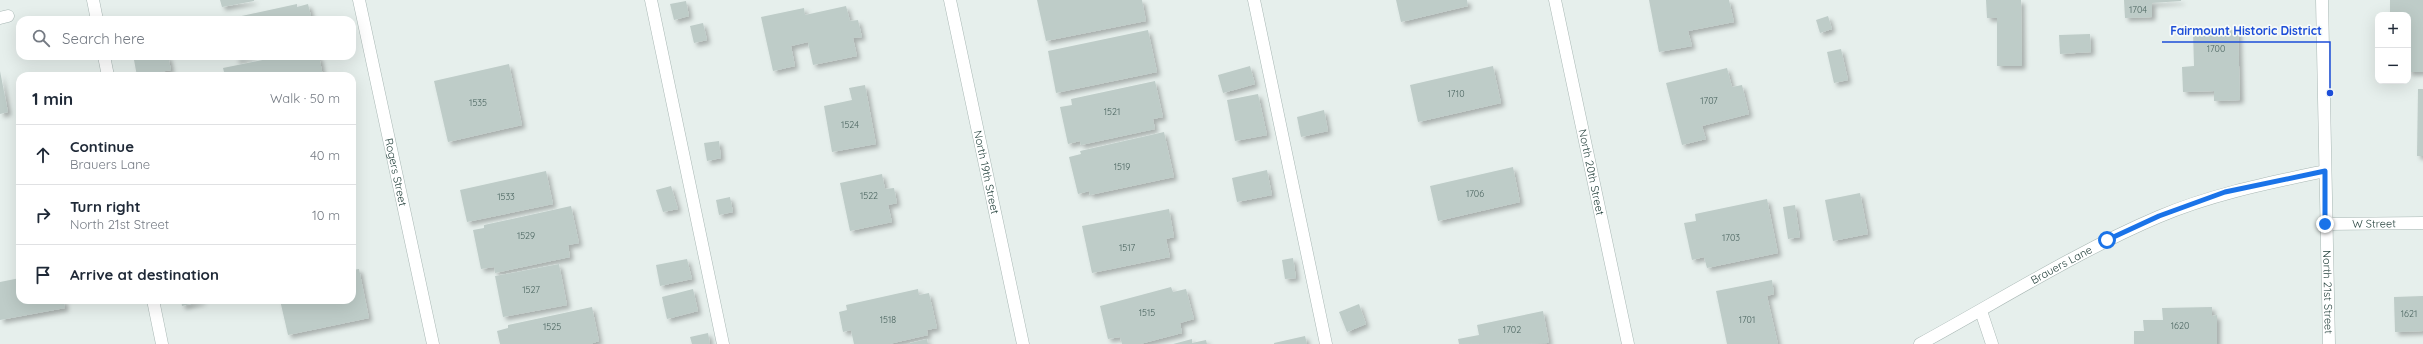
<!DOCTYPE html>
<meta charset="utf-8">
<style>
body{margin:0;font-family:Quicksand,sans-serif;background:#f6f6f7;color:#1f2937}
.controls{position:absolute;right:12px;top:12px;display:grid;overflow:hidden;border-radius:8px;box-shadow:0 4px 16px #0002}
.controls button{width:36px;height:36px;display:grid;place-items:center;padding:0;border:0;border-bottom:1px solid #e0e1e3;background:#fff;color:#1f2937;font:20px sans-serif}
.stop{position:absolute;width:12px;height:12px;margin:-9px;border:3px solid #1a73e8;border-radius:50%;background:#fff}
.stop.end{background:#1a73e8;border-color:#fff;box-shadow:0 1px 4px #0008}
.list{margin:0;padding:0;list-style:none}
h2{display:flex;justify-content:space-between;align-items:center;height:52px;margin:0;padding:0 16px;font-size:17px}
h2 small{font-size:13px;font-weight:400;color:#747a83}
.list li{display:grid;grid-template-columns:26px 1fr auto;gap:12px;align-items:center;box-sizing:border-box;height:60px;padding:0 16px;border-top:1px solid #e0e1e3}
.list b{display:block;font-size:15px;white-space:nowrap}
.list p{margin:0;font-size:13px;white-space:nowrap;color:#747a83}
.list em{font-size:13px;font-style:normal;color:#747a83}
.icon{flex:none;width:22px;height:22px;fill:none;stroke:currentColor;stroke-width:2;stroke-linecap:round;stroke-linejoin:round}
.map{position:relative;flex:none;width:2423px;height:344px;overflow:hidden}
.search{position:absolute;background:#fff;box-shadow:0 4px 16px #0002;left:16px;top:16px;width:340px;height:44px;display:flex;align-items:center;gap:10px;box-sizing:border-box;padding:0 14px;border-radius:12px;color:#747a83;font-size:15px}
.panel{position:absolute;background:#fff;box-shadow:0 4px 16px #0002;left:16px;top:72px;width:340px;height:232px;border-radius:12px}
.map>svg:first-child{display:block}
.building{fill:#beccc8;filter:url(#shadow)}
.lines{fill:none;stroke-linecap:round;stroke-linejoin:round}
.lane-casing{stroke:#a8b7b4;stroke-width:13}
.street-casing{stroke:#a8b7b4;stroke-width:13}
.lane{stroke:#fff;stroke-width:12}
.street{stroke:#fff;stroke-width:12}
.route{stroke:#1a73e8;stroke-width:5}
.labels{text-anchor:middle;stroke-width:3.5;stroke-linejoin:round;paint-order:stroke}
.number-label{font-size:9px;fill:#4a645f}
.street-label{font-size:11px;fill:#24413c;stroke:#f7fbf9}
.leader{fill:none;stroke:#1d4ed8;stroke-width:1.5}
.callout-dot{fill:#1d4ed8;stroke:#f7fbf9;stroke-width:1.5}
.callout-label{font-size:12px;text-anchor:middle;font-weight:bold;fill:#1d4ed8;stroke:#f7fbf9;stroke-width:3.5;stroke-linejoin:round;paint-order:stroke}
</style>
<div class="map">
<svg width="2423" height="344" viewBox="0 0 2423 344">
<defs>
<filter id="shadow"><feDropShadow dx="3.5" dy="3.5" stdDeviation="2" flood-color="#0004"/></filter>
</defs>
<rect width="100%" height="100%" fill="#e6efec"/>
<g class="building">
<path d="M220,0H254V1L222,7Z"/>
<path d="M1037,0H1142L1146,21L1046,41Z"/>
<path d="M1396,0H1467L1468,6L1401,22Z"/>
<path d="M1649,0H1729L1734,22L1688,31L1692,46L1659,52Z"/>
<path d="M1986,0H2021L2022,66H1997V18H1987Z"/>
<path d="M2124,0H2181V1L2152,3V17L2125,18Z"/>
<path d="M2390,0H2423V72H2408V15H2390Z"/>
<path d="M686,1L689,16L674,20L670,4Z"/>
<path d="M297,4V7L308,4L312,20H223Z"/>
<path d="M846,6L850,21L858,20L862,37L853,38L857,56L813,65L808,42L791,46L795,66L773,71L761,17L804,8L805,15Z"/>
<path d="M1828,16L1832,29L1820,33L1816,20Z"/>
<path d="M703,23L707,40L694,43L690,26Z"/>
<path d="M1148,30L1157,72L1056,93L1048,51Z"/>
<path d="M2238,30L2240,100L2214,101V91L2183,92L2182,67L2194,66L2193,31Z"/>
<path d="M2090,34L2091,52L2060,54L2059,35Z"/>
<path d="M1841,49L1848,80L1834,83L1827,52Z"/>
<path d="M148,56H168L171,70L137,76L134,60Z"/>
<path d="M235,56H253V57L236,60Z"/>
<path d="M282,56H319L323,76H225L223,68Z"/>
<path d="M509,64L522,125L448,142L434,81Z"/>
<path d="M1250,66L1255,84L1223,93L1218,75Z"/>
<path d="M1493,66L1501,103L1418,122L1410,85Z"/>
<path d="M1727,68L1732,87L1742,85L1749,114L1702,126L1706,139L1682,145L1666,83Z"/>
<path d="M0,71L8,112L0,114Z"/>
<path d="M1155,81L1163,117L1153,119L1155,129L1081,145L1080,141L1068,144L1060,107L1072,105L1071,99Z"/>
<path d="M865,85L876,144L832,152L824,106L852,100L849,88Z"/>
<path d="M2418,89H2423V156H2417Z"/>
<path d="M1258,94L1267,135L1235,141L1227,100Z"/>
<path d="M1324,110L1328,131L1301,137L1297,117Z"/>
<path d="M1164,132L1174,177L1090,195L1089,191L1078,194L1069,157L1081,154L1080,151Z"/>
<path d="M719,141L721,158L707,161L704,143Z"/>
<path d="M1513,167L1520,202L1438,221L1430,186Z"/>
<path d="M1267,170L1272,195L1237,202L1232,178Z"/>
<path d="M546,171L553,204L467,222L460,190Z"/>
<path d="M882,174L885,189L894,188L897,203L888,205L892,222L850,231L840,183Z"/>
<path d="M671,186L678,209L663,212L656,190Z"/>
<path d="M1860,193L1868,234L1833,241L1825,200Z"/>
<path d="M730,197L733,212L719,215L716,200Z"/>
<path d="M1767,199L1778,253L1707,268L1704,257L1692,260L1684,223L1696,221L1695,214Z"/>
<path d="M1795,205L1800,237L1788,239L1783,207Z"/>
<path d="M571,206L579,243L568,245L570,257L495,273L494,267L481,269L473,230L484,228V225Z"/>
<path d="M1169,209L1174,237L1166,239L1170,257L1092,273L1082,226Z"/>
<path d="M1293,258L1296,278L1285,279L1282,260Z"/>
<path d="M687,259L692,279L660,286L656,265Z"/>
<path d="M559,264L567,305L503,317L495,276Z"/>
<path d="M359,269L369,318L288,335L280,300H352V270Z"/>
<path d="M20,278V300H64L65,308L0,320V282Z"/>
<path d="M1772,280L1774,294L1767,296L1778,344H1727L1716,291Z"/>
<path d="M1171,287L1173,292L1186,289L1194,319L1180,323L1182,333L1140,344H1122L1120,337L1108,339L1100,306Z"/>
<path d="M693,289L698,311L667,319L662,297Z"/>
<path d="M918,289L919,295L929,293L937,328L927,330L928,335L889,344H854L851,330L843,332L839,312L847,310L846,305Z"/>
<path d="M2423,296V331L2395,332L2394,297Z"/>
<path d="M181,300H202L203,301L182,306Z"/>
<path d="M1359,304L1366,324L1347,332L1339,312Z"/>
<path d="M592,307L599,341L590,344H500L497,331L508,328V325Z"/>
<path d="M2212,307V316L2217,315V344H2134V331H2144L2143,320H2163L2162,308Z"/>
<path d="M1543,311L1549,343L1459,344L1458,339L1479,335L1477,325Z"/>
<path d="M708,333L710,344H692L690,337Z"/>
<path d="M1305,336L1307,344H1274V343Z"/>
<path d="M927,339L928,344H910V343Z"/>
<path d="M1192,339V343L1206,340L1207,344H1173Z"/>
</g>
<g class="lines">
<defs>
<g id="lane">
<path d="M93,0L97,20"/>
<path d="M651,0L723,344"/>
<path d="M1254,0L1326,344"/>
<path d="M0,18L8,16"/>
<path d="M104,56L108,76"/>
<path d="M153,300L162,344"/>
<path d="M1981,311L1992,344"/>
</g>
<g id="street">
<path id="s1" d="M359,0L433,344"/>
<path id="s2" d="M950,0L1023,344"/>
<path id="s3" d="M1555,0L1628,344"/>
<path id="s4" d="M2322,0L2329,344"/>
<path id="s5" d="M2325,224L2423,223"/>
<path id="s6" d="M1920,344C1999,301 2076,252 2158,217C2212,194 2268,183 2325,171"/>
</g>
</defs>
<use href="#lane" class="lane-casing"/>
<use href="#street" class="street-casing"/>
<use href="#lane" class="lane"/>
<use href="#street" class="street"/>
</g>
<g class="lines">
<path class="route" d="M2107,240L2159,216L2225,192L2325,171V224"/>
</g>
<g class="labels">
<g class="number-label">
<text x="2138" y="13">1704</text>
<text x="2216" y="52">1700</text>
<text x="1456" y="97">1710</text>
<text x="1709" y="104">1707</text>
<text x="478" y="106">1535</text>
<text x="1112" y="115">1521</text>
<text x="850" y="128">1524</text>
<text x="1122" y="170">1519</text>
<text x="1475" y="197">1706</text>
<text x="869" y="199">1522</text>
<text x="506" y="200">1533</text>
<text x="526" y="239">1529</text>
<text x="1731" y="241">1703</text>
<text x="1127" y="251">1517</text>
<text x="531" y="293">1527</text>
<text x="1147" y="316">1515</text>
<text x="2409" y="317">1621</text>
<text x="888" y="323">1518</text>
<text x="1747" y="323">1701</text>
<text x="2180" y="329">1620</text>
<text x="552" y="330">1525</text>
<text x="1512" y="333">1702</text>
</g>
<g class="street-label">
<text dy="4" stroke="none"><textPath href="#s1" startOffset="176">Rogers Street</textPath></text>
<text dy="4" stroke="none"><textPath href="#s2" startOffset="176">North 19th Street</textPath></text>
<text dy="4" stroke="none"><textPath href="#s3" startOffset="176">North 20th Street</textPath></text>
<text dy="4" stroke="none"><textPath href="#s5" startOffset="49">W Street</textPath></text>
<text dy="4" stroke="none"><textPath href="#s6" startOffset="162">Brauers Lane</textPath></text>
<text dy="4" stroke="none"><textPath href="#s4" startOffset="292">North 21st Street</textPath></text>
</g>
</g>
<path class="leader" d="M2330 93L2330 42H2162"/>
<circle class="callout-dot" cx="2330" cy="93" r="4"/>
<g class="callout-label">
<text x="2246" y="35">Fairmount Historic District</text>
</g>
</svg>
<div class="controls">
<button>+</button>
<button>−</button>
</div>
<div class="stop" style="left:2107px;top:240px"></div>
<div class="stop end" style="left:2325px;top:224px"></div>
<div class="search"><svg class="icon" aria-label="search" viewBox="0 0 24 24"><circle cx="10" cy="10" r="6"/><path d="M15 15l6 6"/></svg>Search here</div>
<section class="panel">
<h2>1 min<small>Walk · 50 m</small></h2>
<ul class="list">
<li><svg class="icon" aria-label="ahead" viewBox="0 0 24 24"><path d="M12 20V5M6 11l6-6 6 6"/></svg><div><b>Continue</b><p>Brauers Lane</p></div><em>40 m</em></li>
<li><svg class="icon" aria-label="right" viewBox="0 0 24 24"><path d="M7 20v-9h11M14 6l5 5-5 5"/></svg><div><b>Turn right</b><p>North 21st Street</p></div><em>10 m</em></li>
<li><svg class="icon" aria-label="arrive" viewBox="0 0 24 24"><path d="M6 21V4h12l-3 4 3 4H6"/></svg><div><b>Arrive at destination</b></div></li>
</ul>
</section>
</div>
